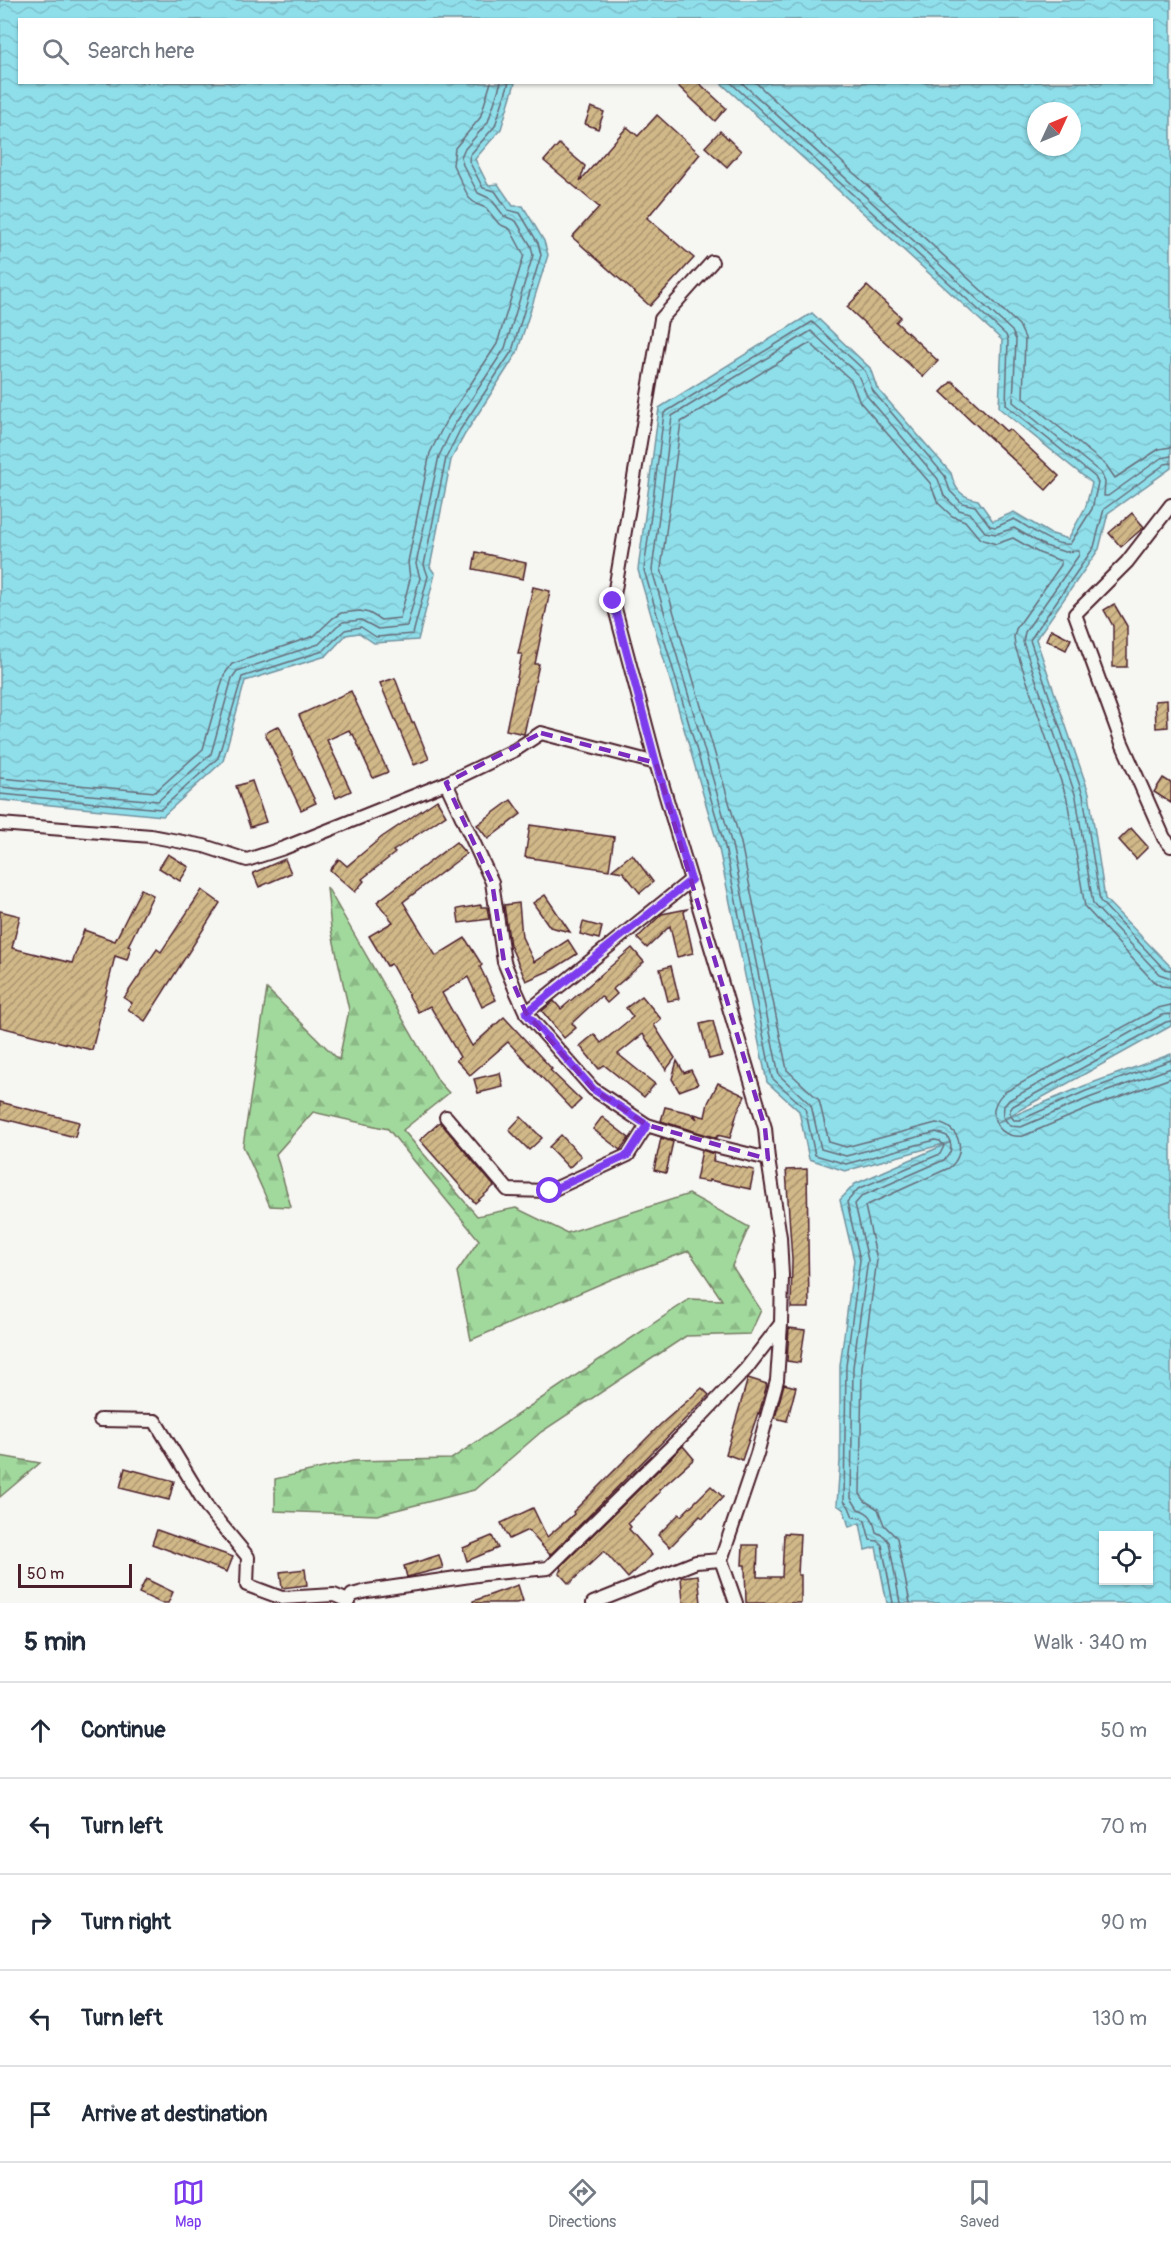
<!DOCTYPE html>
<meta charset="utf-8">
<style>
body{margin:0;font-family:Pangolin,sans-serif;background:#f2f2f3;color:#1f2937}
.controls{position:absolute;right:18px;bottom:18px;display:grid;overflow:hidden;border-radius:0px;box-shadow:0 2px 4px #0004}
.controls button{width:54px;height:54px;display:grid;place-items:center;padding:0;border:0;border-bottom:2px solid #e0e1e3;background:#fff;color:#1f2937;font:30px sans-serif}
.compass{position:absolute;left:1027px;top:102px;width:54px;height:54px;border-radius:50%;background:#fff;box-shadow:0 2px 4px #0004;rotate:46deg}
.scale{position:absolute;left:18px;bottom:15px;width:114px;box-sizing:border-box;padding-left:6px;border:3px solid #4a1f2b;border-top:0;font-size:16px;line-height:21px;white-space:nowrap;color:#4a1f2b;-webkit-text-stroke:4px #f6f6f2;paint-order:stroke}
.stop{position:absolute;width:18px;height:18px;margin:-14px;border:4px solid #7c3aed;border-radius:50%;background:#fff}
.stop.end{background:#7c3aed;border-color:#fff;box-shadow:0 2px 6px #0008}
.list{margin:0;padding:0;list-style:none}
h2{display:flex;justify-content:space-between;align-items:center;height:78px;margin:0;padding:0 24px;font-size:26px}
h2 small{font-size:20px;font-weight:400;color:#747a83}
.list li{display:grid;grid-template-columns:39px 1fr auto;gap:18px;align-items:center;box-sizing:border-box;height:96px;padding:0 24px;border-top:2px solid #e0e1e3}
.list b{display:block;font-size:22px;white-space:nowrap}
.list em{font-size:20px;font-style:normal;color:#747a83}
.icon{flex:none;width:33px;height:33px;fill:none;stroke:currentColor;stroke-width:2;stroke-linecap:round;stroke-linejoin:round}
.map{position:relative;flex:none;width:1171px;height:1603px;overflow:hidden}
.search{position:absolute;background:#fff;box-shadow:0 2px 4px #0004;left:18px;right:18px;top:18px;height:66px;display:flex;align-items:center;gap:15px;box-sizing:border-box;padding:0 21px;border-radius:0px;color:#747a83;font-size:22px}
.sheet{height:558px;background:#fff}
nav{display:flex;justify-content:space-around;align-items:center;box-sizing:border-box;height:84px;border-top:2px solid #e0e1e3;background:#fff;font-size:16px;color:#747a83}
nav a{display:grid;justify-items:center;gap:3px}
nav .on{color:#7c3aed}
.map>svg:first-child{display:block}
.forest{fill:url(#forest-firs);stroke:#767c64;stroke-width:1.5}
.water{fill:url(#water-waves);stroke:#73929e;stroke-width:1.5;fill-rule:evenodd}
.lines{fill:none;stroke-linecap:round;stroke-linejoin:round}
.shore{stroke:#666c78;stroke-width:1.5}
.building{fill:url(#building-hatch);stroke:#4a1f2b;stroke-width:1.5}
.street-casing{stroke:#4a1f2b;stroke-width:16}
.street{stroke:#f6f6f2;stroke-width:12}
.route{stroke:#7c3aed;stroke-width:8}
.marked{fill:none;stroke:#7b2cbf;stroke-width:4.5;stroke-dasharray:12 8;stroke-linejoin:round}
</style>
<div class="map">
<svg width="1171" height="1603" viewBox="0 0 1171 1603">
<defs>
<pattern id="forest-firs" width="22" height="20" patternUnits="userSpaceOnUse" patternTransform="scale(1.5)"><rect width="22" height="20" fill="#a1d99d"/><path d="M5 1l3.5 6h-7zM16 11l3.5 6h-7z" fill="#8cba87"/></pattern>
<pattern id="water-waves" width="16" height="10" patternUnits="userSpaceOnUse" patternTransform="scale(1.5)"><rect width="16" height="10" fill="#8fdfeb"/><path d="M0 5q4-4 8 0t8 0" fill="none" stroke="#7dbfca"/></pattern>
<pattern id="building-hatch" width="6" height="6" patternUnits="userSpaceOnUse" patternTransform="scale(1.5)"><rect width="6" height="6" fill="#d1b888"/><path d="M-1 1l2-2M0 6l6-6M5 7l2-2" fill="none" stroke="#ac956f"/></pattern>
</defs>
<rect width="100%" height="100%" fill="#f6f6f2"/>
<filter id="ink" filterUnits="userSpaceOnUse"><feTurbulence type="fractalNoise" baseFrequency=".0167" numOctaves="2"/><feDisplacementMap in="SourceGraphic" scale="12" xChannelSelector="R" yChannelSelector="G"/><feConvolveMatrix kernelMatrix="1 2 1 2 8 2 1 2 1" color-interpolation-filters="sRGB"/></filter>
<g filter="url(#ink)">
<g class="forest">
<path d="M327,887L439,1082L449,1093L403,1130L477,1216L516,1208L567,1233L689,1194L749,1227L732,1266L761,1310L750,1334L686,1336L541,1432L474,1490L377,1515L275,1511V1479L353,1461L451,1459L690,1299L722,1300L689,1251L612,1279L471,1340L457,1272L479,1240L388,1129L313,1112L276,1154L291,1207L270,1206L243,1146L267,989L339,1060L349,1010L331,929Z"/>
<path d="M0,1456L40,1463L0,1497Z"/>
</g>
<path class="water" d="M0,0H1171V468L1108,513L1099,549L1036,639L1089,793L1105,899L1171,967V1026L998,1122L1084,1086L1171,1054V1603H887L876,1547L865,1550L860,1523L849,1527L844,1510L837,1505L840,1461V1366L854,1260L840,1200L855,1184L951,1142L845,1171L809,1159L799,1111L767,1082L719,849L638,570L659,408L812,313L870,368L877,388L951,473C955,490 961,497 978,500L993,521L1014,512L1049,533L1068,539L1086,506L1092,483L999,408L1002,340L721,83L1152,82V20H20V82L515,83L501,129L475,159L488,185L498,184L513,206H523L544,241L548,255L517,353L465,434L451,460L430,567L435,574L418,640L374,643L359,633L346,635L326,656L245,681L223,761L163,816L0,800ZM1036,111H1072V147H1036ZM1104,1536H1148V1580H1104Z"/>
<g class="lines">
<g class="shore">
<path d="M730,82L1006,335L1008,341L1006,405L1095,477L1098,483L1092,509L1070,544C1051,546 1031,528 1014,519L996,527L990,526L975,506L962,503L950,491L945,476L873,391L865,371L812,322L664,413L644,570L725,847L772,1078L805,1108L815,1155L846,1164L935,1140L940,1141L944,1146L940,1154L858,1189L847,1202L860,1260L846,1366L844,1501L849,1507L853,1517L861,1518L865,1521L870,1540L878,1541L882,1545L893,1603"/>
<path d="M741,82L1012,331L1016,340L1013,402L1101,473L1105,482L1104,496H1108L1161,458L1171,456"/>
<path d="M755,82L1019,325L1025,338L1023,398L1106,465L1115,478L1159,449L1171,447"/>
<path d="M1171,463L1165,464L1104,509L1094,547L1030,640L1083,795L1100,901L1164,969L1171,970"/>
<path d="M0,778L155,792L203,749L224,675L232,664L314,636L333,618L341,613L360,611L369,613L381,620L400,618L410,579L408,562L430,453L445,423L497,344L524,255L510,229L499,224L486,208L476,204L469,198L453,165L455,148L480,118L491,82"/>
<path d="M0,787L158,801L211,754L232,678L237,671L319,644L337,626L343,622L361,620L378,629L407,626L420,578L416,564L439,456L453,427L505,348L533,255L531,246L516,221L504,216L491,199L478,193L463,165L461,157L464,150L488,122L501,82"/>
<path d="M0,794L161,809L218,758L242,677L323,651L345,630L361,627L376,637L413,634L428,576L424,565L446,458L460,430L512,351L541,255L538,243L520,213L508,210L495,191L483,188L469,161L470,155L495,126L509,82"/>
<path d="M1171,1005L1158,1008L1005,1092C983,1109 996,1140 1023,1136L1092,1107L1171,1078"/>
<path d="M1171,1014L1162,1015L1009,1100L1004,1106L1003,1117L1010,1126L1021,1127L1089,1098L1171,1068"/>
<path d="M1171,1021L1166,1022L1013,1106L1010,1110V1115L1014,1120H1020L1086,1091L1171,1060"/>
<path d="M900,1603L889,1542L884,1536L876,1532C873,1520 872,1513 858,1509L851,1498L853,1367L868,1260L855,1204L862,1196L944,1160C952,1153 953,1145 947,1136L936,1132L846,1156L821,1149L811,1105L779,1075L732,845L652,570L672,416L811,331L858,375L867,396L938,479L944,496L959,510L970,513L985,532L996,534L1014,528L1045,546L1065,552L1079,551V555L1025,632L1023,642L1076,797L1093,904L1159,974L1171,978"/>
<path d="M910,1603L897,1538L884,1525L878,1509L865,1501L860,1494L862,1367L877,1260L865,1206L949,1168C968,1153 960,1126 936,1123L846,1147L829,1142L819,1100L787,1070L741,843L661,569L681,422L810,343L851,380L860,402L930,483L938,503L952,516L965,521L980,539L996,544L1013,538L1039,553L1061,561V565L1016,629L1014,637L1015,646L1067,799L1085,907L1153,981L1161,986L1171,987"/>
</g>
</g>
<g class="building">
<path d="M674,82H698L726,108L715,121Z"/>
<path d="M591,107L604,112L598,129L585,124Z"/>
<path d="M657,115L700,154L647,218L694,258L650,306L572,237L599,207L544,161L559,144L585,166L580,181L627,127L638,136Z"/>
<path d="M720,131L741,151L727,167L705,147Z"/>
<path d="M867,286L901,317L896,322L938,361L923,377L847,307Z"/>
<path d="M952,381L1006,431L1009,429L1059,476L1046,490L941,392Z"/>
<path d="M1132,513L1144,527L1121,547L1109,533Z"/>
<path d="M476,552L526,563L523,579L473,569Z"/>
<path d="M533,587L550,591L535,664H539L524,734L506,730L522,654H518Z"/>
<path d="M1114,604L1127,626V667H1113V626L1104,610Z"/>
<path d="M1051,629L1071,639L1066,650L1046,640Z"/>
<path d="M395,678L412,723L414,722L429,759L414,765L380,683Z"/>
<path d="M351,691L388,772L373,778L353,734L351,735L349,730L327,740L351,791L336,798L299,715Z"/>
<path d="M1167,700L1168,727L1156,728L1155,701Z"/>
<path d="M279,726L316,803L301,810L265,733Z"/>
<path d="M1163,778L1171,783V803L1154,792Z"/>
<path d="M252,781L266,822L250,827L236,786Z"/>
<path d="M437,800L446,815L393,851L395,853L362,879L364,881L355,892L330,870L339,859L347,866L382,837Z"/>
<path d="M511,800L521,814L488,839L477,825Z"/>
<path d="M530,825L614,837L609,870L525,857Z"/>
<path d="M1131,828L1148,847L1136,859L1119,840Z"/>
<path d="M456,842L466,854L403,902L436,956L465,938L482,965L480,967L496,1000L482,1007L468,977L442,993L472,1046L504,1017L552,1069L550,1070L581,1100L572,1109L508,1042L470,1075L456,1060L460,1057L430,1006L418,1012L391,964L387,966L369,936L393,922L377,902Z"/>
<path d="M168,854L189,867L180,881L159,868Z"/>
<path d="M632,854L653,882L640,893L623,872L612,870Z"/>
<path d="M285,859L291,873L259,887L253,873Z"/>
<path d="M141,889L153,895L128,946L131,947L127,960L115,956L92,1050L0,1027V911L20,916L12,948L72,963L84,930L115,941Z"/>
<path d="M202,890L220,903L145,1021L128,1009L132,1003L124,998L157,949L161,952Z"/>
<path d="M545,895L570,932L550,927L533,903Z"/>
<path d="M519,903L522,937L534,962L568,940L577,954L555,968L526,981L510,945L504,905Z"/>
<path d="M481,905V907H487L489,919L459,923L457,909Z"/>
<path d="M687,909L684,912L693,953L677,957L670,926L647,948L637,938L662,914Z"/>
<path d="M583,922L602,927L599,939L580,934Z"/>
<path d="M632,948L644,962L613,989L617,994L607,1003L601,996L572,1023L576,1028L564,1038L542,1011L554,1001L561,1009Z"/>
<path d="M671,966L679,999L668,1001L660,969Z"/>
<path d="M642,996L661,1019L654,1025L675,1058L666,1070L643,1034L618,1054L655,1084L644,1097L604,1065L599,1069L580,1046L594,1034L601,1043L633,1017L626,1008Z"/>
<path d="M713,1021L722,1056L709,1059L700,1024Z"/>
<path d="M677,1061L684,1073L691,1070L698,1084L679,1091L672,1079Z"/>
<path d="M500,1073L503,1087L478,1093L474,1079Z"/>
<path d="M718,1083L745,1096L737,1113L730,1138L717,1135L719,1136H717V1138L661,1121L665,1107L690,1113L697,1119L694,1114L705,1117L708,1103Z"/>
<path d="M0,1102L79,1122L75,1137L0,1118Z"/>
<path d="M521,1117L542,1138L529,1150L509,1130Z"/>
<path d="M602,1117L629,1138L620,1150L593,1129Z"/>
<path d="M440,1122L494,1186L475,1203L420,1140Z"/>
<path d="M561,1135L581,1156L569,1168L549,1147Z"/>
<path d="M661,1138L673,1142L666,1173L654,1170Z"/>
<path d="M702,1150L714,1154L713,1161L754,1170L750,1189L709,1180V1182L696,1180Z"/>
<path d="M807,1169L809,1308H791L792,1260L786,1170Z"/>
<path d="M789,1328L805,1330L800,1363L787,1361Z"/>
<path d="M748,1378L767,1384L759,1414L758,1413L742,1460L726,1454Z"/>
<path d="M784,1384L796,1387L787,1421L775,1418Z"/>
<path d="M702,1388L709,1395L550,1555L528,1530L509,1539L501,1523L533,1508L547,1537L574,1514L573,1512L661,1424Z"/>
<path d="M683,1446L694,1459L659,1490L660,1492L628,1523L631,1527L629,1529L652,1555L628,1578L604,1551L569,1584L559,1573L562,1570L560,1567Z"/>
<path d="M125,1468L174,1481L169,1500L120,1488Z"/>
<path d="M711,1486L723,1497L703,1518L700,1516L670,1547L658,1535L679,1514L681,1516Z"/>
<path d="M157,1530L233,1557L227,1572L152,1544Z"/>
<path d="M784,1533L800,1534L798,1575H801V1603H746L745,1565H742L743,1545H758L757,1577H782Z"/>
<path d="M492,1536L498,1548L467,1561L463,1548Z"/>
<path d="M439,1555L443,1568L407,1577L404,1566Z"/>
<path d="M305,1569L307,1585L282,1588L280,1572Z"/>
<path d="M698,1575L701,1603H683L681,1577Z"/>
<path d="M146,1579L173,1592L168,1603H161L139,1593Z"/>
<path d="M518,1585L523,1601L516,1603H473V1601Z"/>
</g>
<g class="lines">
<defs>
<g id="street">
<path d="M712,262L661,319L613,601L656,763L765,1128L768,1159L780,1237L782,1275L781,1324L777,1380L757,1454L721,1560L736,1603"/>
<path d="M1171,505L1127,562L1075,614L1122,743L1164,838L1171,846"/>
<path d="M446,783L515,750L541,733L656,763"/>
<path d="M0,824L151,836L204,846L247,860L284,848L446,783L492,882L504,962L516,991L526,1013L562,1054L593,1089L647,1125L715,1146L768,1159"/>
<path d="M526,1013L691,880"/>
<path d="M446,1117L508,1190L550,1191L628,1155L647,1125"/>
<path d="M100,1420L155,1421L209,1510L248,1557L247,1585L282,1598L334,1595L348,1601"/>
<path d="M347,1603L352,1595L367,1591L484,1574L548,1568L690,1428L746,1369L780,1325"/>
<path d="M593,1603L696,1562L721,1560"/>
</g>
</defs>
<use href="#street" class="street-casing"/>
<use href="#street" class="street"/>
</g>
</g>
<g class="lines" filter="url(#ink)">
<path class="route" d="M550,1191L628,1155L647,1125L593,1089L526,1013L691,880L656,763L613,601"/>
</g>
<path class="marked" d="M541,733L656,763L765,1128L768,1159L647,1125L593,1089L526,1013L504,962L492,882L446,783Z"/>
</svg>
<div class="controls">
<button><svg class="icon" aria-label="locate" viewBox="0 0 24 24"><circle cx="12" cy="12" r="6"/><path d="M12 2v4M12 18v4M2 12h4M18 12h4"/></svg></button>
</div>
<svg class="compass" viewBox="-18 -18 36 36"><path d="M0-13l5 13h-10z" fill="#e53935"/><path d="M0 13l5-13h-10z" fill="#747a83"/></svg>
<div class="scale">50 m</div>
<div class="stop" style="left:550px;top:1191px"></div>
<div class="stop end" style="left:613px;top:601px"></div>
<div class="search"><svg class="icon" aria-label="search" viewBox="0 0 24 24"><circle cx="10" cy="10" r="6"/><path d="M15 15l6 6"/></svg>Search here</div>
</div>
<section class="sheet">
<h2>5 min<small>Walk · 340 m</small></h2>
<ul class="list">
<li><svg class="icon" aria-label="ahead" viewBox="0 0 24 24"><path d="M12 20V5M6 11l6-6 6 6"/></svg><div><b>Continue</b></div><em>50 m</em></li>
<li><svg class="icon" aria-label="left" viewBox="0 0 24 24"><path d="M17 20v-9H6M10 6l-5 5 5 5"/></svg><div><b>Turn left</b></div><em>70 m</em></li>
<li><svg class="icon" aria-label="right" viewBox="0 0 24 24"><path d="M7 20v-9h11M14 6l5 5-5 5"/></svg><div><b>Turn right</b></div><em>90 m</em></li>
<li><svg class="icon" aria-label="left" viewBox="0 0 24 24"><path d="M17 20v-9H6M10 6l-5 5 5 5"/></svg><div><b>Turn left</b></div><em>130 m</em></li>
<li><svg class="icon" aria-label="arrive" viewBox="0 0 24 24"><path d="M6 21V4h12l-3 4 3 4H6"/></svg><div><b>Arrive at destination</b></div></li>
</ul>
</section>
<nav>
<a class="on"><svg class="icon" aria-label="map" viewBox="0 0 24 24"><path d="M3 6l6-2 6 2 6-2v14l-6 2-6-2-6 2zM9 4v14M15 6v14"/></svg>Map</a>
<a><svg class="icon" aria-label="directions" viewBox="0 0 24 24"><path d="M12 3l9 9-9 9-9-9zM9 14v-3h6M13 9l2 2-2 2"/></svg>Directions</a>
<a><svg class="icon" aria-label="saved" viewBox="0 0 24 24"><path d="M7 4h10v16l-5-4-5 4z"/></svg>Saved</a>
</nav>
